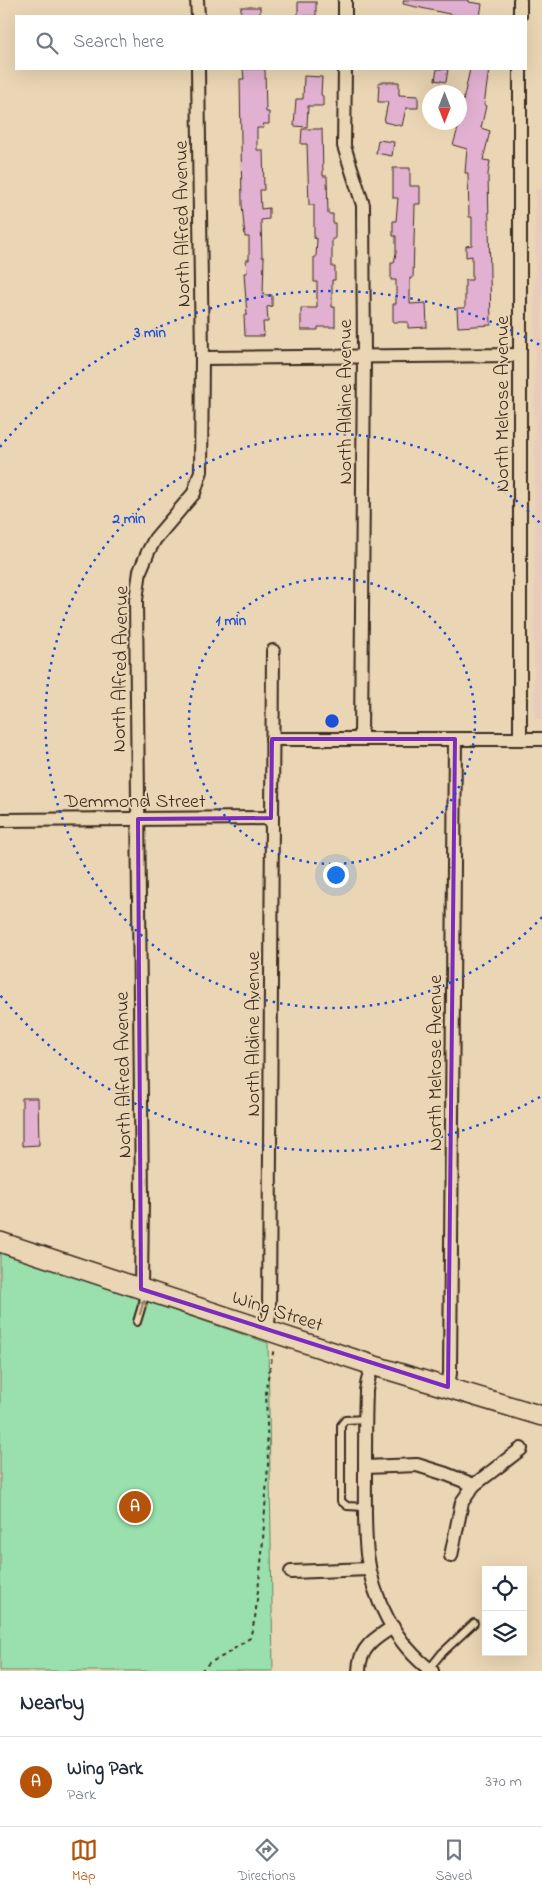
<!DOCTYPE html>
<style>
body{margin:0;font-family:"Indie Flower",sans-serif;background:#f6f6f7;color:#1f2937}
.controls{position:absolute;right:15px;bottom:15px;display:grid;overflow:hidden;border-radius:0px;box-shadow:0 5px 20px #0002}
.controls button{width:45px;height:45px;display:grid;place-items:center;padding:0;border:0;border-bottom:1px solid #e0e1e3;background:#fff;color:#1f2937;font:25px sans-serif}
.compass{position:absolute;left:422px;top:85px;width:45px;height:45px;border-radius:50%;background:#fff;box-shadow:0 5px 20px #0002;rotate:180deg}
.you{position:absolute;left:335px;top:874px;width:18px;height:18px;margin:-12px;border:4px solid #fff;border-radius:50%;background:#1a73e8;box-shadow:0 0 0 8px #1a73e833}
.badge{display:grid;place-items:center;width:32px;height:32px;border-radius:50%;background:#b45309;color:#fff;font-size:16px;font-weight:700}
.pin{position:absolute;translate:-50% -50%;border:2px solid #fff;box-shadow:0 1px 5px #0006}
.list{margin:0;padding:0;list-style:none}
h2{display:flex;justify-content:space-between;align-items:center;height:65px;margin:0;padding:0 20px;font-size:21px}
h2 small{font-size:16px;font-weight:400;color:#747a83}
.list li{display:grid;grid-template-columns:32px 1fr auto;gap:15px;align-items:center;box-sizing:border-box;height:90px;padding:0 20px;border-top:1px solid #e0e1e3}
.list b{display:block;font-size:19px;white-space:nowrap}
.list p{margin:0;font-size:16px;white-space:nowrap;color:#747a83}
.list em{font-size:16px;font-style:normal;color:#747a83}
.icon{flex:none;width:28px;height:28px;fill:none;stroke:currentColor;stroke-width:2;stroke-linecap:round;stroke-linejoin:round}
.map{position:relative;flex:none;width:542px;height:1671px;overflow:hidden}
.search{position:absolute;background:#fff;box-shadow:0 5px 20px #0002;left:15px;right:15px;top:15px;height:55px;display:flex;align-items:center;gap:12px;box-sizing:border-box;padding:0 18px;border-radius:0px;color:#747a83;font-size:19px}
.sheet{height:155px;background:#fff}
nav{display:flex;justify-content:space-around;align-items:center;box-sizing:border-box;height:70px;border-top:1px solid #e0e1e3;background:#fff;font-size:14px;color:#747a83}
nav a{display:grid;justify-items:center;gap:2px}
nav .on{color:#b45309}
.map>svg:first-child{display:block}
.built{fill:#e8cbbd}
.green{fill:#99e0ad;stroke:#6a8566}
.building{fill:#e2b1d1;stroke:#3b2a1e}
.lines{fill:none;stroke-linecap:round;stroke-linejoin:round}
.lane-casing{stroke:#3b2a1e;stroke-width:10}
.street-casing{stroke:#3b2a1e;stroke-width:16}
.secondary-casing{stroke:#3b2a1e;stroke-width:22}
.path{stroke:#3b2a1e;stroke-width:2;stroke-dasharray:4 4;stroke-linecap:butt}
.lane{stroke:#ead6b4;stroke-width:6}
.street{stroke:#ead6b4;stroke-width:12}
.secondary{stroke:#ead6b4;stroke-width:19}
.oneway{stroke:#928069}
.marked{fill:none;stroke:#7b2cbf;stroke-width:4;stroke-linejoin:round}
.ring{fill:none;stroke:#1d4ed8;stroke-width:2.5;stroke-dasharray:2.5 5}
.labels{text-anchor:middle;stroke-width:4;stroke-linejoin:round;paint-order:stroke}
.street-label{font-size:20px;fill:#3b2a1e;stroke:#ead6b4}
.centre{fill:#1d4ed8;stroke:#ead6b4;stroke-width:2.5}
.ring-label{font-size:15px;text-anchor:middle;font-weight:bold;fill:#1d4ed8;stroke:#ead6b4;stroke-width:4;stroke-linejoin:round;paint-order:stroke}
</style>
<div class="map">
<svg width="542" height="1671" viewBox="0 0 542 1671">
<rect width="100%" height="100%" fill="#ead6b4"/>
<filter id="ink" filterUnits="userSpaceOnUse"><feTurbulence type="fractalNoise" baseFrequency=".02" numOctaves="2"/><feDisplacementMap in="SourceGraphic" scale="10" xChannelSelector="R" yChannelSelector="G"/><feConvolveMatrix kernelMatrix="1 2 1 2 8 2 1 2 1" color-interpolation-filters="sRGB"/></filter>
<g filter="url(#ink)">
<path class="built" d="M535,188L542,190V719H534Z"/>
<path class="green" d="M0,1251L268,1343L273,1671H0Z"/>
<g class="building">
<path d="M404,0H469V2L482,4L480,16H458L403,4Z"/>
<rect x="298" y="2" width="18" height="14"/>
<rect x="241" y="7" width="19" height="9"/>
<path d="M243,69H265L266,112H269V124H263L264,128H257V150H263L264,190H260L261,209L269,208V219L261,220L262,257H264L263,295H272V306L267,307L268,322H263L264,336H245L244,315H247L244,273H247L246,260H249V237H245L242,205L240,79H244Z"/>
<path d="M437,69H448L446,82L435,80Z"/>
<path d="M470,69H489L484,105L486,106L481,128L490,131L483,160L490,161L488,174L491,325L458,327L457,308H465V280H472V256L466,257V246L472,245V217H469L468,173H465L467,149L453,145L460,122V100L463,101Z"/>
<path d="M304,76L322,77L321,95L323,96V106H308L307,127L294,126L296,99H303Z"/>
<path d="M379,82H399V95L418,96V108H406L402,126L384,122L388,102H378Z"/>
<path d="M302,129H322L323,176H327L328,214H333V223H335V239H332V267H335V280H332V307H335V327H318V330H301V308H317V282H314V257H316L317,239L314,238V205H309L307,144H301Z"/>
<path d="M378,140L394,142L392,156L376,153Z"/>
<path d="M393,168H410V186H420V204H415L413,278H410V304L426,303L427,327L408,328V322H393V304H396V280H391V263H394L396,253V236H393V221H396L398,198H393Z"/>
<path d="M22,1098H38L39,1145L22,1146Z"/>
</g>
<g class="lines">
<defs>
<g id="lane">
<path d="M137,1322L146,1292"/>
<path d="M365,1507L347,1506L341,1501V1425L345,1420L366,1419"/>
<path d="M429,1669L441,1654L474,1623"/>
</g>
<g id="street">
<path d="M197,0L198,16"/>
<path d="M345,16V0"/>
<path d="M520,16V0"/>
<path d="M345,69L344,146L363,205L364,356L361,739"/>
<path d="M202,358L520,355"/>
<path d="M272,739H542"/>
<path d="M520,739V69"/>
<path d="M0,820L271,818"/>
<path d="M141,1289L142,1200L136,600L140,571L148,552L155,539L194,493L201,471L202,358L198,69"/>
<path d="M267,1329L269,1315L273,651"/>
<path d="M372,1365C370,1373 367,1382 366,1391C365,1417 365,1444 365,1471C365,1498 364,1527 367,1554C372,1598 396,1645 432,1671"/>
<path d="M448,1387L450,1373L455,739"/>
<path d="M365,1467L417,1465L446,1474L474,1485L521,1449"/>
<path d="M451,1556L462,1502L474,1485"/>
<path d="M291,1572L369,1569"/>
<path d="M359,1671C359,1648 375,1638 393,1627"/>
</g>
<path id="secondary" d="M0,1242L372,1365L542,1416"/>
</defs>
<use href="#lane" class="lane-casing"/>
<use href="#street" class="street-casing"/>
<use href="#secondary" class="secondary-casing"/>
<path class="path" d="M201,1671L209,1663L225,1655L250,1638L255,1618L262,1554L268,1464L266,1388L274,1348"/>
<use href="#lane" class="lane"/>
<use href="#street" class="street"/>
<use href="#secondary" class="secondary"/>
</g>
<defs><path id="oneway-shaft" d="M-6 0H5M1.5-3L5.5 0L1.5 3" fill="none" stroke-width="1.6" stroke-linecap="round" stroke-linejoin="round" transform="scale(1.25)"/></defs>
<use class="oneway" href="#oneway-shaft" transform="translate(142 1307) rotate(-73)"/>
</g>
<path class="marked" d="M272,739H455L448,1387L141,1289L138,819L271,818Z"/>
<g class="ring">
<circle cx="332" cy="721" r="143"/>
<path d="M542 917A287 287 0 1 1 542 525"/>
<path d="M540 1097A430 430 0 0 1 0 995M0 447A430 430 0 0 1 540 345"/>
</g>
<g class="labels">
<g class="street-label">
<text transform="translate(181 224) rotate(-91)" y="7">North Alfred Avenue</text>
<text transform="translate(344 402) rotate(-90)" y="7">North Aldine Avenue</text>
<text transform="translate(501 404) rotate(-90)" y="7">North Melrose Avenue</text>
<text transform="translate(119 669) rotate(-89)" y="7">North Alfred Avenue</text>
<text x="135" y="807">Demmond Street</text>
<text transform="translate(252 1034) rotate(-90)" y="7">North Aldine Avenue</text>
<text transform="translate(434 1063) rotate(-90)" y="7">North Melrose Avenue</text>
<text transform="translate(122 1075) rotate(-91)" y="7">North Alfred Avenue</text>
<text transform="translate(278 1310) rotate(18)" y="7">Wing Street</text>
</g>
</g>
<circle cx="332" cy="721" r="8" class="centre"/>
<g class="ring-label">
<text x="150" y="337">3 min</text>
<text x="129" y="523">2 min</text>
<text x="231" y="625">1 min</text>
</g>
</svg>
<div class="controls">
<button><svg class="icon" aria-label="locate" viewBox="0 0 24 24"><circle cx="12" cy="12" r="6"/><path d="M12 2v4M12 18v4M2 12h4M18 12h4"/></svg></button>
<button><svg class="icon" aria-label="layers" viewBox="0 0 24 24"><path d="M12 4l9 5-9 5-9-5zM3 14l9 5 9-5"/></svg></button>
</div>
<svg class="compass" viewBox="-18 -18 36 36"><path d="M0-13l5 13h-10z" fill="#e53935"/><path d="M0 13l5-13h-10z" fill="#747a83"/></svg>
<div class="you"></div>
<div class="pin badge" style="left:135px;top:1507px">A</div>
<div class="search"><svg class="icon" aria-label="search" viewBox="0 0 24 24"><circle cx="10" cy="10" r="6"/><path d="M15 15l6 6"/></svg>Search here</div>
</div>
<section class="sheet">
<h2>Nearby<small></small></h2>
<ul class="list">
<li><span class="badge">A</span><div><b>Wing Park</b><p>Park</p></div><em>370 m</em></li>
</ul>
</section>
<nav>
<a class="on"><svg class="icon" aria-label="map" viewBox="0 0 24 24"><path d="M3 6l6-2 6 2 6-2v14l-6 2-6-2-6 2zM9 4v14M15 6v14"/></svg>Map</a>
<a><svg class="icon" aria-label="directions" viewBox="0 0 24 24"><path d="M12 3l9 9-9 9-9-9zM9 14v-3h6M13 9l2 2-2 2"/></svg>Directions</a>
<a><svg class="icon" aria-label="saved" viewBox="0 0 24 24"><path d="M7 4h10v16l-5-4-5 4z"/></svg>Saved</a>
</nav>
